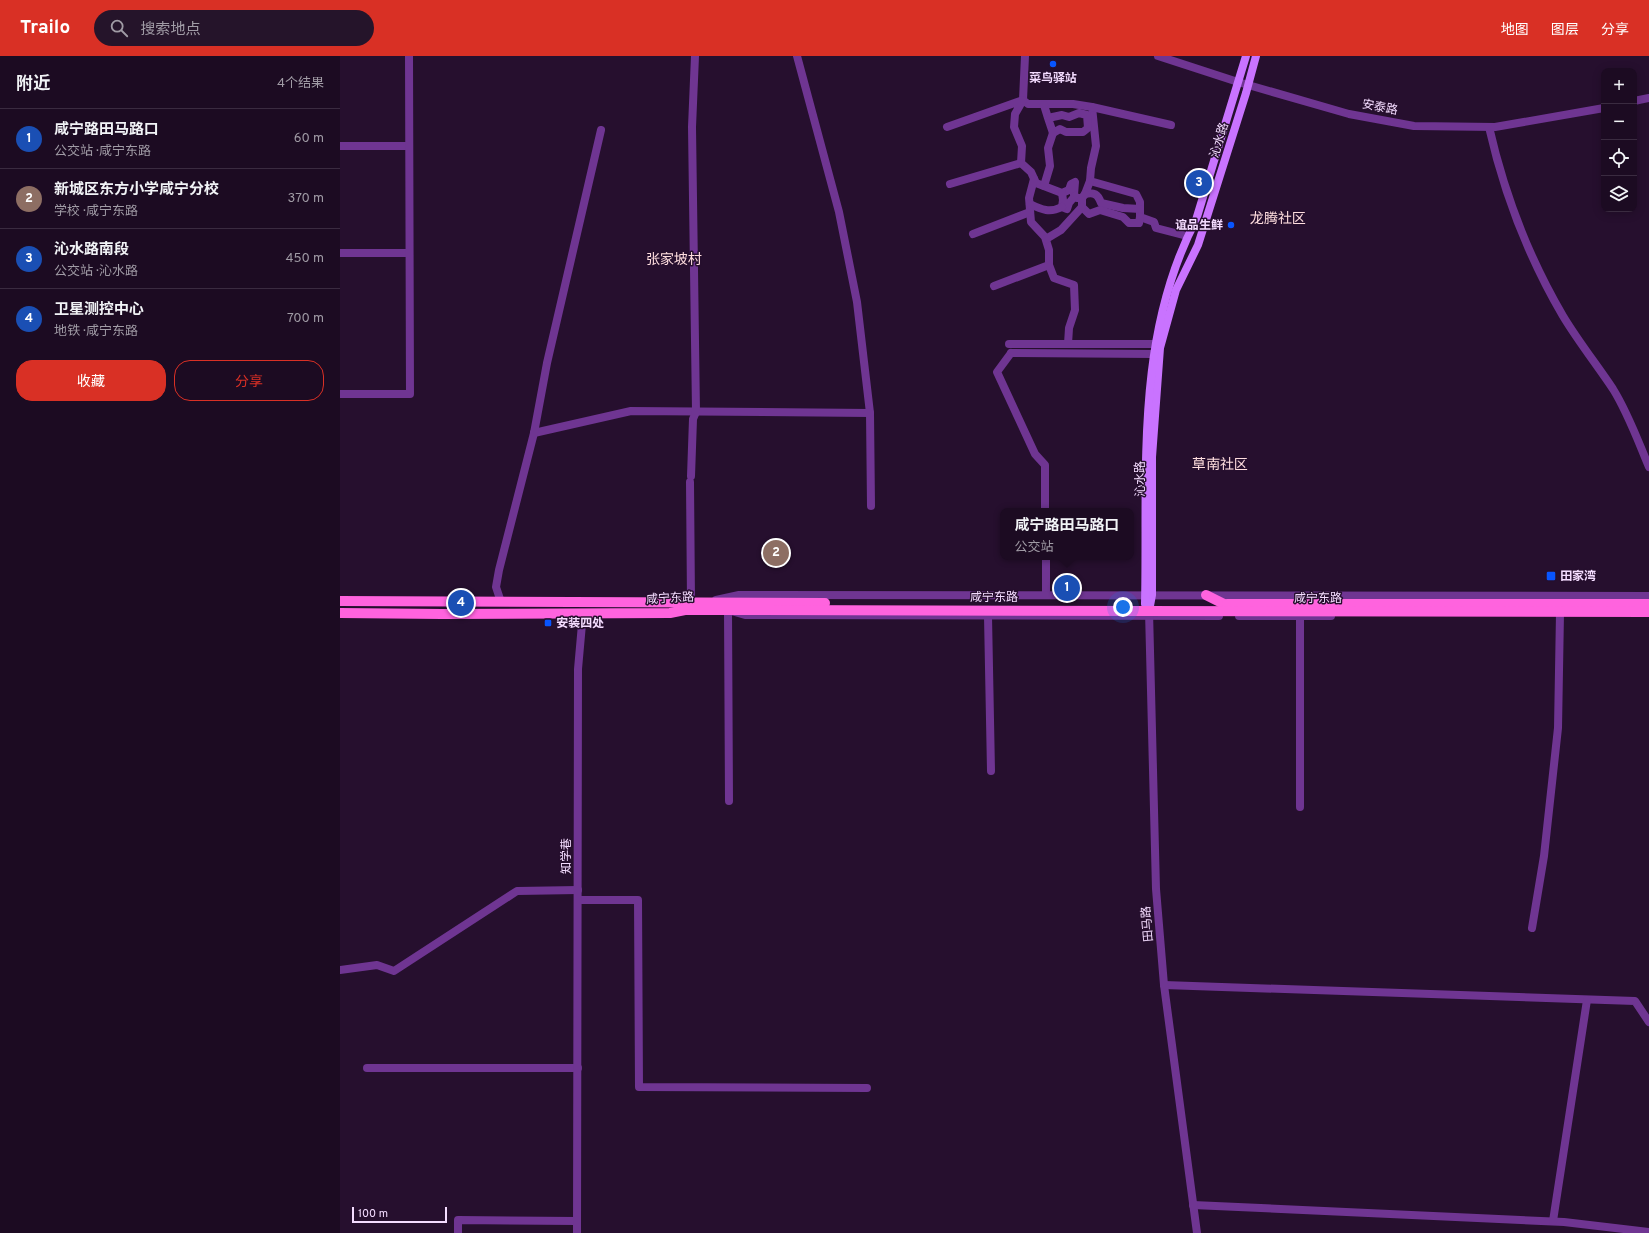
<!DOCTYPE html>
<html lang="zh">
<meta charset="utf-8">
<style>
body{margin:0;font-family:Overpass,"Noto Sans SC",sans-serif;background:#25142a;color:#f1f3f6}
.controls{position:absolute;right:12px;top:12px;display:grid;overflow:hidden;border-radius:8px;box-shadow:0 2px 10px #0003}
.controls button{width:36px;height:36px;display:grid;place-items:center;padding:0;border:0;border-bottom:1px solid #3a2b40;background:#1c0b22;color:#f1f3f6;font:20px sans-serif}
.scale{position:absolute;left:12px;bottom:10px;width:95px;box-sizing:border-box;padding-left:4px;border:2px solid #f4dcff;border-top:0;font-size:11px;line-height:14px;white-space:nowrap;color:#f4dcff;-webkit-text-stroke:3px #260f2e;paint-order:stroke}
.you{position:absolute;left:783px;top:551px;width:14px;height:14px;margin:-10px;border:3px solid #fff;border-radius:50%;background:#1a73e8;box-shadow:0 0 0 6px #1a73e833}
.badge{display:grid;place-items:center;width:26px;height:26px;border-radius:50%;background:#d93025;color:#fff;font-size:13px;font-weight:700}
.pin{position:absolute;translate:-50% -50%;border:2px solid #fff;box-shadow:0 1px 4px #0006}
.popup{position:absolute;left:660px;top:452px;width:134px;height:52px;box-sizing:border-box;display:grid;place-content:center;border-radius:8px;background:#1c0b22;filter:drop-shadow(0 1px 3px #0005);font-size:13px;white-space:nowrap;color:#a09ba5}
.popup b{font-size:15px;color:#f1f3f6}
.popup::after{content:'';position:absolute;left:50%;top:100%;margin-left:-8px;border:8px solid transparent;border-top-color:#1c0b22}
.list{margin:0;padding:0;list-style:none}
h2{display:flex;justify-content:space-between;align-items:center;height:52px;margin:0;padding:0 16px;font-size:17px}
h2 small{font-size:13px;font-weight:400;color:#a09ba5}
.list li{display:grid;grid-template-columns:26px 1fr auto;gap:12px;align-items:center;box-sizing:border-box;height:60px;padding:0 16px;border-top:1px solid #3a2b40}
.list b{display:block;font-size:15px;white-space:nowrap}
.list p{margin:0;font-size:13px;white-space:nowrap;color:#a09ba5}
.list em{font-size:13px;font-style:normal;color:#a09ba5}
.actions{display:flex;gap:8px;padding:12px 16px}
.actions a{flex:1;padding:9px 0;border:1px solid #d93025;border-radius:16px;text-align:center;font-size:14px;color:#d93025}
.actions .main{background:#d93025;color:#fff}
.icon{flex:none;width:22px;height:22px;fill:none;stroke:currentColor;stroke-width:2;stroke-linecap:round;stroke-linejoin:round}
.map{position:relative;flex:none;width:1309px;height:1177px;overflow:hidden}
header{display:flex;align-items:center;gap:24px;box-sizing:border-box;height:56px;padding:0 20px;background:#d93025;color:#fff}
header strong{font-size:19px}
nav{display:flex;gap:22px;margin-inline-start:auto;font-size:14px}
.search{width:280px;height:36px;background:#25142a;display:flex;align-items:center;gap:10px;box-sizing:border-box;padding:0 14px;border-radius:22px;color:#a09ba5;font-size:15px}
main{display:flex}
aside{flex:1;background:#1c0b22}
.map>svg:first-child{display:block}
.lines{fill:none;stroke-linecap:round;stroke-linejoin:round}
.minor{stroke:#6f3592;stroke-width:8}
.tertiary{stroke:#6f3592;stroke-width:8}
.secondary{stroke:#c973ff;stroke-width:8}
.primary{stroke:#ff63de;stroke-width:10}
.poi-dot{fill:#0855ff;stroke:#260f2e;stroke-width:1.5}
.labels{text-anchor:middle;stroke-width:3;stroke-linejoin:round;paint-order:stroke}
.poi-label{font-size:12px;font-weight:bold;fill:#f4dcff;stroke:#260f2e;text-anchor:start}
.street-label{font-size:12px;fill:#f4dcff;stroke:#260f2e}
.quarter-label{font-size:14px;fill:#ffdedf;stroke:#260f2e}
</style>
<header>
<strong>Trailo</strong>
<div class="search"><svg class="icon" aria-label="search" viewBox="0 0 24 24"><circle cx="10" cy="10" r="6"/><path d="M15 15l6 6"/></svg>搜索地点</div>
<nav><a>地图</a><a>图层</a><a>分享</a></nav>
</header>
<main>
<aside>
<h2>附近<small>4个结果</small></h2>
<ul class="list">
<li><span class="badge" style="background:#1a4fb4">1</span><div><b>咸宁路田马路口</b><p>公交站 · 咸宁东路</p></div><em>60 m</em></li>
<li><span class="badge" style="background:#8d6e63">2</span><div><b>新城区东方小学咸宁分校</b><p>学校 · 咸宁东路</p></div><em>370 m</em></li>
<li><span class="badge" style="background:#1a4fb4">3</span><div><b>沁水路南段</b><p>公交站 · 沁水路</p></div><em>450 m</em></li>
<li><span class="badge" style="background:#1a4fb4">4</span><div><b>卫星测控中心</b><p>地铁 · 咸宁东路</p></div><em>700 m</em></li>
</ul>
<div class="actions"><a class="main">收藏</a><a>分享</a></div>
</aside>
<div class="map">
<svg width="1309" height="1177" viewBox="0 0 1309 1177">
<rect width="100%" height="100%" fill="#260f2e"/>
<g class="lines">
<g class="minor">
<path d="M457,0L499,156L517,246L530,357L531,450"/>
<path d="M685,0L683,44L688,48H733L752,51L756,90L751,112L750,125L796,138L800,146V161L814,166L816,172L847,180"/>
<path d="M704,49L708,62L722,59L729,61L739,57L747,59L748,72L743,76H726L720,73L713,77L708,62"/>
<path d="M752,51L831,69"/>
<path d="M607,71L683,44L675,58L674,71L682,90L681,107L691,116L696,127L722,137L729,134L731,128L735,126L734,139L737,142H742"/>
<path d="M1149,71C1164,137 1189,202 1223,260C1238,285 1257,309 1273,333C1288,357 1298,385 1309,411"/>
<path d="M0,90H69"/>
<path d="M694,123L689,142L691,166L705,181L709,194V209L714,222L734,229L735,254L729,272L728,288"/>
<path d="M750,125L745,138C754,136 758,138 761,147L783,152L800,153"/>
<path d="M610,128L681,107"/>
<path d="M704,130L710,110L708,92L713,77"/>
<path d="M722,137L723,144L722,151L727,153L729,147L735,140"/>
<path d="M745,138L742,142V151L749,158L760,154L783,161L789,167H799L800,161"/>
<path d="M690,148C702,154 710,157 722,151"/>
<path d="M633,178L690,156"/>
<path d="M706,183L721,174L742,151"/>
<path d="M0,197H69"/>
<path d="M654,230L709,209"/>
<path d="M671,297L657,316L695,398L705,409V455"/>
<path d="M0,338H70L69,0"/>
<path d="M194,377L291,355L530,357"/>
<path d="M351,420L353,363L356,356L352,71L355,0"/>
<path d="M350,426L351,546"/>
<path d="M706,501V539"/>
<path d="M376,544L399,539L1309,540"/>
<path d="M161,546L156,531L159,514L194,377L207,307L261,74"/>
<path d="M648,560L651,715"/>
<path d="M899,560H991"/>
<path d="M389,745L388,554L405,559L879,560"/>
<path d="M960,751V560"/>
<path d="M238,844H298L299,1031L527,1032"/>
<path d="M1192,872L1204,800L1218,672L1220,557"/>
<path d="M0,914L37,909L54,915L177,835L238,834"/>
<path d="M824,929L1295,945L1309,966"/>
<path d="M27,1012H238"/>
<path d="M853,1149L1224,1166L1309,1176"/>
<path d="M1213,1165L1247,944"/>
<path d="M118,1177V1164L237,1165"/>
<path d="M237,1177L238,613L243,557"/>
</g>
<g class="tertiary">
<path d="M818,0L898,26L1009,58L1074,70L1155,71L1264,52"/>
<path d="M1294,45L1309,42"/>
<path d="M669,288H815"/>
<path d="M671,297L813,298"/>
<path d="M809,555L816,833L824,929L857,1177"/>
</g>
<g class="secondary">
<path d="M809,555L812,539V401L820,292L836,234L858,189L906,37L916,0"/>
<path d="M809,555L805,548C808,419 794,282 856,164L906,0"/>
</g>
<g class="primary">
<path d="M866,539L884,548"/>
<path d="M0,545L485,547"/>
<path d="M887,548H1309"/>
<path d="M0,557L102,558L330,557L345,554H388L1309,556"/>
</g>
</g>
<g class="poi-dot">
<circle cx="713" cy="8" r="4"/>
<circle cx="891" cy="169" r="4"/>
<rect x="1206" y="515" width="10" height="10" rx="2"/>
<rect x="204" y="563" width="8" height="8" rx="2"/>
</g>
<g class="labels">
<g class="poi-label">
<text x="713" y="26" text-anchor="middle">菜鸟驿站</text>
<text x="883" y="173" text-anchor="end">谊品生鲜</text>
<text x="1220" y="524">田家湾</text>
<text x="216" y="571">安装四处</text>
</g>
<g class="street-label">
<text transform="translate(1040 51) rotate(11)" y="4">安泰路</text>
<text transform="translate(879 84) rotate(-73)" y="4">沁水路</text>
<text transform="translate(800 423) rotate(-90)" y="4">沁水路</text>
<text x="654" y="545">咸宁东路</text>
<text transform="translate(330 542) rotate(-3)" y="4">咸宁东路</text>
<text x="978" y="546">咸宁东路</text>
<text transform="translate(226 800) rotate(-90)" y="4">知学巷</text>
<text transform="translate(807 868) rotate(-95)" y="4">田马路</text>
</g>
<g class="quarter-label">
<text x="938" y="167">龙腾社区</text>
<text x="334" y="208">张家坡村</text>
<text x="880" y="413">草南社区</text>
</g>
</g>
</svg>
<div class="controls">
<button>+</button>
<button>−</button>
<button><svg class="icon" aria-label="locate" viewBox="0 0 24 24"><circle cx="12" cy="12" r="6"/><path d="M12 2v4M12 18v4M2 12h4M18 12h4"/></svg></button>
<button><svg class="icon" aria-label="layers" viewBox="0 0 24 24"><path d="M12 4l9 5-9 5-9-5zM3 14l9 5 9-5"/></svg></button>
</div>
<div class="scale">100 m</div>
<div class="you"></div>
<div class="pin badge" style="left:727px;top:532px;background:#1a4fb4">1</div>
<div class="popup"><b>咸宁路田马路口</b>公交站</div>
<div class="pin badge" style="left:436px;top:497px;background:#8d6e63">2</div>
<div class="pin badge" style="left:859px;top:127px;background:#1a4fb4">3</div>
<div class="pin badge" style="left:121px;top:547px;background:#1a4fb4">4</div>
</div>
</main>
